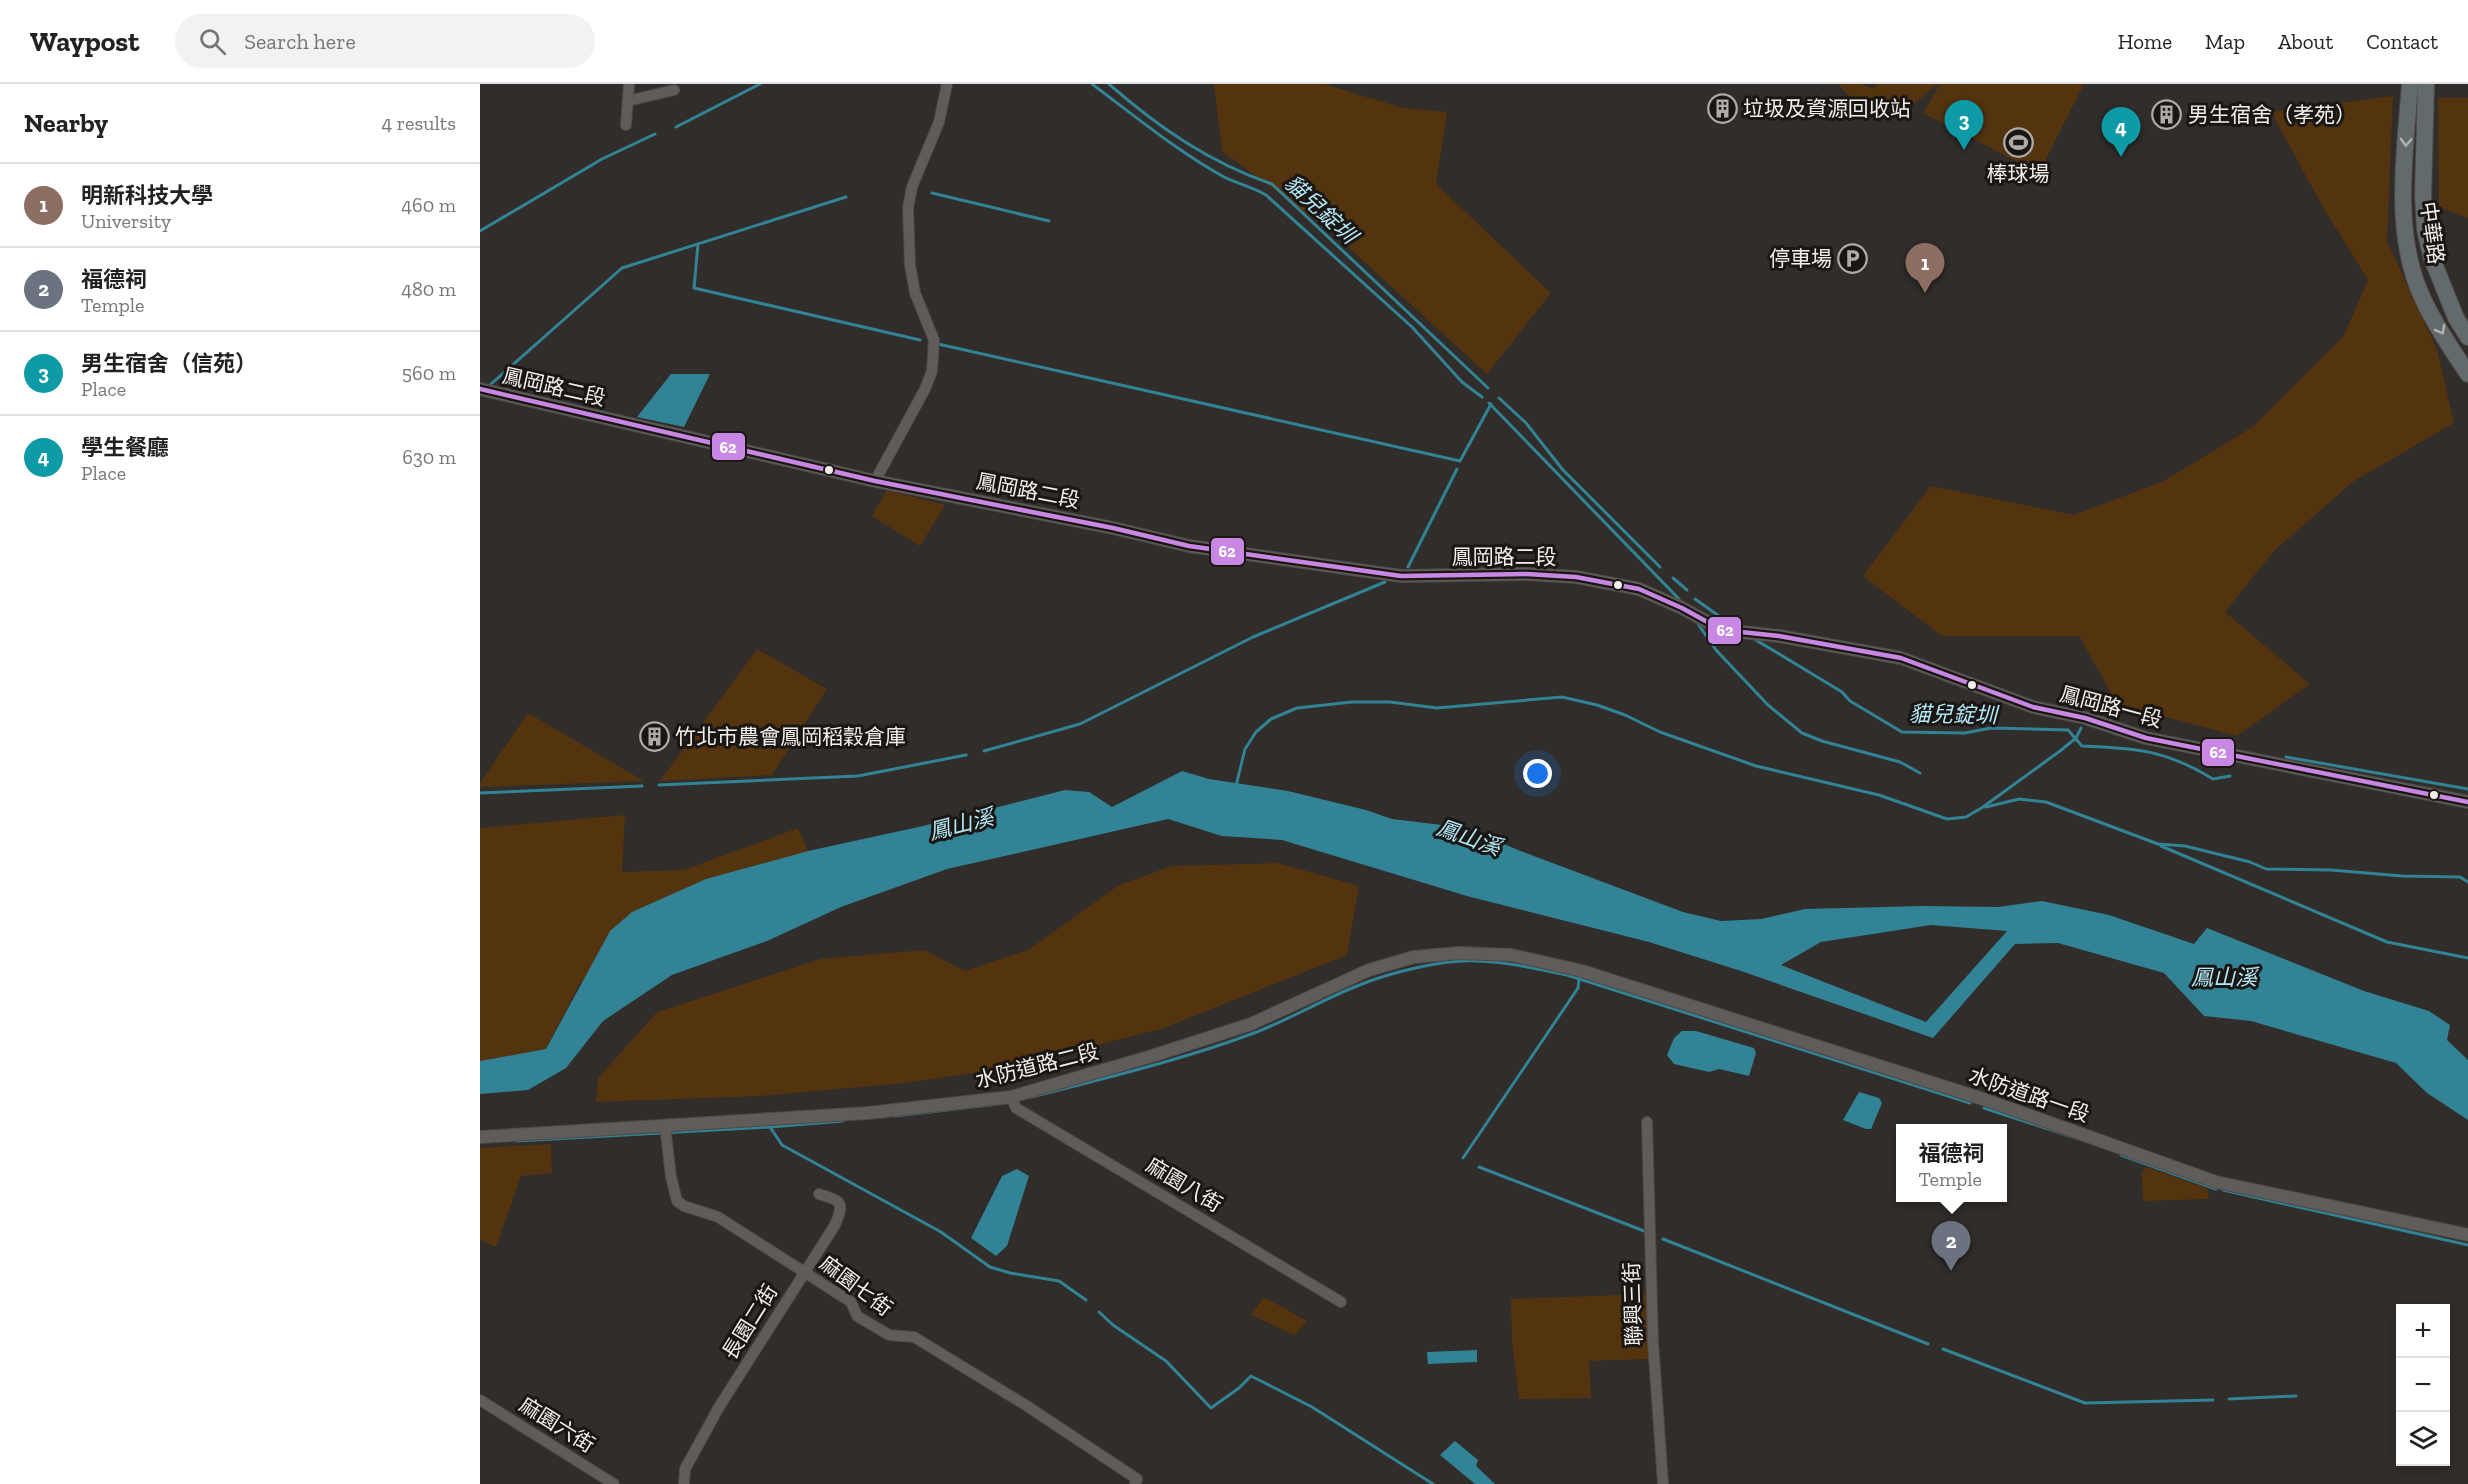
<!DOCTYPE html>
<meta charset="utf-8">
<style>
body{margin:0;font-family:"Zilla Slab","Noto Sans TC",serif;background:#f2f2f2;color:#222}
.controls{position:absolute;right:18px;bottom:18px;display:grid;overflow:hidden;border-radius:0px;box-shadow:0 3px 9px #0003}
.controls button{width:54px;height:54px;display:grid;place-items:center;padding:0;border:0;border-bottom:2px solid #e0e0e0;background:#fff;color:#222;font:30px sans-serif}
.you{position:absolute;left:1058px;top:690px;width:21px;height:21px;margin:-15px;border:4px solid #fff;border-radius:50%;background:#1a73e8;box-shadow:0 0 0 9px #1a73e833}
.badge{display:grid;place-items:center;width:39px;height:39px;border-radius:50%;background:#615f5e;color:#fff;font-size:20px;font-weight:700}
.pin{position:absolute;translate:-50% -50px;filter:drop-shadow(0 2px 3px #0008)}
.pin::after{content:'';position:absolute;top:32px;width:21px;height:18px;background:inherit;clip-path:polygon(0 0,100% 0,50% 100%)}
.popup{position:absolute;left:1416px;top:1040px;width:111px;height:78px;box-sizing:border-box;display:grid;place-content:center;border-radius:0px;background:#fff;filter:drop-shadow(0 2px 4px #0005);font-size:20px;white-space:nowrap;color:#767676}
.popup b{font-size:22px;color:#222}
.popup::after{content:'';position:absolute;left:50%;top:100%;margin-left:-12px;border:12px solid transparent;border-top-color:#fff}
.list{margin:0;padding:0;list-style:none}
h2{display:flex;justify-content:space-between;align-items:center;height:78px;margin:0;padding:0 24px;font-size:26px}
h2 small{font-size:20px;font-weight:400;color:#767676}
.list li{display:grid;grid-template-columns:39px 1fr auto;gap:18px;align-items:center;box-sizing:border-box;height:84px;padding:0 24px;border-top:2px solid #e0e0e0}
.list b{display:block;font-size:22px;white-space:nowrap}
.list p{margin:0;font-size:20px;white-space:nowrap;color:#767676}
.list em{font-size:20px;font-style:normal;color:#767676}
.icon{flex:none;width:33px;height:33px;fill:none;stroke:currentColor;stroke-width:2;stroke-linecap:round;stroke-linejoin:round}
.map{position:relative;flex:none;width:1988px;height:1400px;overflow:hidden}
header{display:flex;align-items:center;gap:36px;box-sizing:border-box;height:84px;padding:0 30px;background:#fff;border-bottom:2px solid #e0e0e0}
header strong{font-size:28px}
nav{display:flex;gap:33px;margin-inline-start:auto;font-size:21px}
.search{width:420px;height:54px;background:#f2f2f2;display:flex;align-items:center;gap:15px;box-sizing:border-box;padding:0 21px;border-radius:33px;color:#767676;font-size:22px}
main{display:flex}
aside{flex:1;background:#fff}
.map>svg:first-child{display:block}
.green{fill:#54330f}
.water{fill:#328395;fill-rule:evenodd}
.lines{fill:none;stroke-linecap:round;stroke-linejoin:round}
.stream{stroke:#328395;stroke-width:3}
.minor-casing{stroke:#4c4947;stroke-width:12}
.tertiary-casing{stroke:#4c4947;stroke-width:14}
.primary-casing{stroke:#4c4947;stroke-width:18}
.minor{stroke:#5f5c5a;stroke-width:10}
.tertiary{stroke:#5f5c5a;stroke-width:12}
.primary{stroke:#636a6b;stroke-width:16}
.bus-1-casing{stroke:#191613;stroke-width:9}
.bus-1{stroke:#c787e3;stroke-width:4.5}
.oneway{stroke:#b2b3b1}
.bus-dot{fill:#f2eeeb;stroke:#191613;stroke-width:2}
.labels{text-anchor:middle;stroke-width:6;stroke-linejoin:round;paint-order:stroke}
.poi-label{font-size:21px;fill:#f2eeeb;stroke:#191613;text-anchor:start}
.street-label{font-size:21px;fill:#f2eeeb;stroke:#191613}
.water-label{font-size:22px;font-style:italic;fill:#b3e7f5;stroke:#191613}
.line-badge{stroke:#191613;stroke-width:2}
.badge-label{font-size:16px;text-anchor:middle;font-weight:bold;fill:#fff}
</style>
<header>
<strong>Waypost</strong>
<div class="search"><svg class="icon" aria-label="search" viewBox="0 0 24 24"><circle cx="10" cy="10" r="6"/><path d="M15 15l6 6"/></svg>Search here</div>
<nav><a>Home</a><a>Map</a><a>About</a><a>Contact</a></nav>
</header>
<main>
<aside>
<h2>Nearby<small>4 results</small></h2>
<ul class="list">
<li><span class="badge" style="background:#8d6e63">1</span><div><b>明新科技大學</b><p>University</p></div><em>460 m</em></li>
<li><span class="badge" style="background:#6b7280">2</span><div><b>福德祠</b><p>Temple</p></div><em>480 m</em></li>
<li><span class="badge" style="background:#0f9aa8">3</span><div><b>男生宿舍（信苑）</b><p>Place</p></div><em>560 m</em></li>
<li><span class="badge" style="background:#0f9aa8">4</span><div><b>學生餐廳</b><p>Place</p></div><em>630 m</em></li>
</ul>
</aside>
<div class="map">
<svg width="1988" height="1400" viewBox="0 0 1988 1400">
<rect width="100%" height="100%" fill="#302d2b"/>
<g class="green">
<path d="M734,0H844L923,24L967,28L956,100L1071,209L1007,290L855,151L742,67Z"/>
<path d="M1359,0H1381L1393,5L1397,0H1457C1448,8 1437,19 1426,22C1403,31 1371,21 1359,0Z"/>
<path d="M1460,0H1604L1559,89L1443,29Z"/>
<path d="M1913,12L1907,157L1957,265L1974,339L1874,397L1793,468L1745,528L1830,600L1757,652L1637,620L1599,552H1462L1383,492L1451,402L1594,431L1684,397L1774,342L1863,253L1888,196L1844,125L1791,28Z"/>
<path d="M1958,14H1988V134L1959,123Z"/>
<path d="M407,406L465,421L440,462L392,432Z"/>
<path d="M277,565L347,605L292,691L180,697Z"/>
<path d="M48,629L164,697L0,703V699Z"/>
<path d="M145,731L142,788L204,786L318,744L328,767L226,795L100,899L66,965L0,977V744Z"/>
<path d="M798,779L879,802L867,871L681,945L521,985L425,999L280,1012L116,1018L118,994L177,928L341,875L444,866L485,887L548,866L639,801L692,782Z"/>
<path d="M71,1060L72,1089L41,1092L16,1163L0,1156V1064Z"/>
<path d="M1667,1083L1727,1104L1729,1115L1663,1117L1662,1087Z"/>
<path d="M1166,1210L1169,1275L1109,1277L1111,1314L1039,1315L1032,1257L1031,1215Z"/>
<path d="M784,1213L827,1237L814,1251L771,1231Z"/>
</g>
<g class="water">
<path d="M191,290H230L204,343L157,333Z"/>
<path d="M702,687L729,695L808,707L886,726L912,735L987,744L1038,766L1203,828L1241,837L1281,835L1325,825L1442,822L1518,823L1562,817L1629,831L1714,860L1727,844L1884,907L1949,927L1970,941L1967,956L1988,976V1036L1947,1009L1916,979L1771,937L1724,932L1684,889L1578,859L1535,860L1453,954L1261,887L1169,858L987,812L802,756L742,752L688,735L467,785L361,823L287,857L192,891L123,937L86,984L48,1006L0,1010V977L66,965L130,847L152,828L226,795L328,767L443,742L585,706L609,708L632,723ZM1451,841L1527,847L1446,938L1301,881L1341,858Z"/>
<path d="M1202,947H1216L1274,964L1276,969L1269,992L1239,985L1229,988L1194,980L1187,971L1194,954Z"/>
<path d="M1379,1008L1399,1014L1402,1019L1391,1045H1386L1363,1036Z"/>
<path d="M537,1085L549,1092L527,1162L516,1172L491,1154L522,1092Z"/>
<path d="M997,1266V1278L948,1280L947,1268Z"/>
<path d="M975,1357L998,1376L996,1382L1015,1400H995L960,1371Z"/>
</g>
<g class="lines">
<g class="stream">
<path d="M612,0C655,32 697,67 744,93C758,100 773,103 786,111L932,243L982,298L1002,313"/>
<path d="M629,0C678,43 730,79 792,100L1008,304"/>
<path d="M196,43L280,0"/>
<path d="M452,109L569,137"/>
<path d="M0,147L122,75L175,50"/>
<path d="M218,160L214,204L440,256"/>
<path d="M458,260L980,377L1011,320"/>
<path d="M11,300L142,184L366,113"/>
<path d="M1019,314L1046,339L1083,386L1180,483"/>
<path d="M1009,319L1199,515"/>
<path d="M928,483L977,385"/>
<path d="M1193,494L1207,506"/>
<path d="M1215,515L1253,542"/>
<path d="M1216,537L1236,566L1288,621L1322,649L1342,657L1420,678L1440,689"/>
<path d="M1271,553L1362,608L1370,617L1422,648L1485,649L1511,644L1588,646L1602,662C1656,664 1686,666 1733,695L1750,692"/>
<path d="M504,667L600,640L773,553L905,498"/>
<path d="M1806,673L1988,705"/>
<path d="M179,701L378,692L486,671"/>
<path d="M756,702L765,665L776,648L791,635L817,624L872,618H910L957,624L1082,613L1117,621L1145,631L1180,648L1276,682L1399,711L1467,735L1486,733L1503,723L1580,667L1596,654L1601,644"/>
<path d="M0,709L162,702"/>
<path d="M1506,723L1539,715L1566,718L1678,760L1705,762L1770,778L1786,785L1851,786L1922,792L1980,793L1988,798"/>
<path d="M1681,762L1907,858L1988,874"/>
<path d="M551,1013C625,994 702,976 774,949C811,935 845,914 882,900C912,888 965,875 997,877C1028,878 1058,885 1087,891L1490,1019"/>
<path d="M1504,1024L1596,1054"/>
<path d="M415,1032L518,1020"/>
<path d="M290,1043L302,1061L461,1148L510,1183L530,1189L579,1197L606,1216"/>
<path d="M37,1057L290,1043L363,1037"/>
<path d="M1641,1071L1736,1105"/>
<path d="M983,1074L1098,904L1099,895"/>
<path d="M999,1083L1164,1147"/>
<path d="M1743,1106L1988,1161"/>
<path d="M1183,1155L1448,1260"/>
<path d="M619,1228L633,1241L686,1277L731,1324L759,1304L771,1292L832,1323L953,1400"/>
<path d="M1463,1265L1605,1319L1733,1316"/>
<path d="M1749,1315L1816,1312"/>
</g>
<defs>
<g id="minor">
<path d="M148,17L194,6"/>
<path d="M146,41L149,0"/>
<path d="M395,397L445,305L452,287L454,256L435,209L430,181L428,124L432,103L459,38L467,0"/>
<path d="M531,1013L536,1024L861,1218"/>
<path d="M1167,1038L1173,1258L1183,1400"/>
<path d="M185,1041L191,1093L197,1117L204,1122L238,1133L371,1218L377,1232L409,1251L434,1253L547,1322L657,1395L655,1400"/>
<path d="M0,1316L134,1400"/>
<path d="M204,1400L205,1385L239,1323L355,1141C365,1117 361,1117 339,1110"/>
</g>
<g id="tertiary">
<path d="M0,305L395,397L633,444L709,462L921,492L1047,490L1096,493L1159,505L1202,524L1242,546L1299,552L1421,574L1553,623L1605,634L1666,654L1988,718"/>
<path d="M0,1053L388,1029L531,1013L672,972L771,940L889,886L934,873L978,869L1031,871L1102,887L1503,1015L1736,1098L1988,1151"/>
</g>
<g id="primary">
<path d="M1930,0C1925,69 1912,150 1943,215C1955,241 1972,266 1988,290"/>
<path d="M1946,0L1943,111L1945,145L1951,172L1976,234L1988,253"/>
</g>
</defs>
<use href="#minor" class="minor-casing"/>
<use href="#tertiary" class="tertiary-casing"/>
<use href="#primary" class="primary-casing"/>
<use href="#minor" class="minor"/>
<use href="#tertiary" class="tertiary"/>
<use href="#primary" class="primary"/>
<defs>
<path id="bus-1" d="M0,305L395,397L633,444L709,462L921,492L1047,490L1096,493L1159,505L1202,524L1242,546L1299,552L1421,574L1553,623L1605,634L1666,654L1988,718"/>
</defs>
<use href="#bus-1" class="bus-1-casing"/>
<use href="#bus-1" class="bus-1"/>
</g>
<defs><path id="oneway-chevron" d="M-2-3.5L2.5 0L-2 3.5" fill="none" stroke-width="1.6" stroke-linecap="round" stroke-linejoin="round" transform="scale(1.5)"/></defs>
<g class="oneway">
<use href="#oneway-chevron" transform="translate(1926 58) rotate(92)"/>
<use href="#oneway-chevron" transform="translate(1961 246) rotate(61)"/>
</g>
<defs>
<symbol id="building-ring" viewBox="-11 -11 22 22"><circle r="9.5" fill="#191613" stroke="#aeaaa8" stroke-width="1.5"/><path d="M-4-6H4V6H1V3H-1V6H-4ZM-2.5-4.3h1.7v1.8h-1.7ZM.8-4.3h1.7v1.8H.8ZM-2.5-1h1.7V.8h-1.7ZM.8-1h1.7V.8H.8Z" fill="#aeaaa8"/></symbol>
<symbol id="stadium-ring" viewBox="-11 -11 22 22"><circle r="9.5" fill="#191613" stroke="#aeaaa8" stroke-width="1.5"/><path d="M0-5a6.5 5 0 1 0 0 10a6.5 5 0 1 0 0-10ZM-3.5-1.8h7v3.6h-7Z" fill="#aeaaa8"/></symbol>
<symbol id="parking-ring" viewBox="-11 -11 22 22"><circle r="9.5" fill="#191613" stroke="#aeaaa8" stroke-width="1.5"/><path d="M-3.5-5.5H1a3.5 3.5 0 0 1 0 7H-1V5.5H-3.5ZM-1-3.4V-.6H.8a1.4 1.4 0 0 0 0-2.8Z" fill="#aeaaa8"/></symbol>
</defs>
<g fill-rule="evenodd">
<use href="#building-ring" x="1226" y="8" width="33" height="33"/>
<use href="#building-ring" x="1670" y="14" width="33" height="33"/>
<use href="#stadium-ring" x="1522" y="42" width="33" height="33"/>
<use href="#parking-ring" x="1356" y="158" width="33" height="33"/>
<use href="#building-ring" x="158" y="636" width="33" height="33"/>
</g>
<g class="bus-dot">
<circle cx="349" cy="386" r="5"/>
<circle cx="1138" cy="501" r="5"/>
<circle cx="1492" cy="601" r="5"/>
<circle cx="1954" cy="711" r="5"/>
</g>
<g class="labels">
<g class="poi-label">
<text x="1263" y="32">垃圾及資源回收站</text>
<text x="1708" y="38">男生宿舍（孝苑）</text>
<text x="1538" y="97" text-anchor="middle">棒球場</text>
<text x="1352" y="182" text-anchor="end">停車場</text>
<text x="195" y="660">竹北市農會鳳岡稻穀倉庫</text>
</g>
<g class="street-label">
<text transform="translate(1952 149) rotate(82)" y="7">中華路</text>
<text transform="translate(74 303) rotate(13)" y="7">鳳岡路二段</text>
<text transform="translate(548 407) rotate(11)" y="7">鳳岡路二段</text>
<text x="1024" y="480">鳳岡路二段</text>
<text transform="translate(1631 623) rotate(15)" y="7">鳳岡路一段</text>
<text transform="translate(557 982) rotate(-14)" y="7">水防道路二段</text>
<text transform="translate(1549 1011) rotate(19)" y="7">水防道路一段</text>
<text transform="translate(704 1101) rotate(31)" y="7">麻園八街</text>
<text transform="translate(376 1202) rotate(37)" y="7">麻園七街</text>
<text transform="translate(1153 1220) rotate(-92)" y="7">聯興三街</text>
<text transform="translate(270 1238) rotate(-58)" y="7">長園二街</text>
<text transform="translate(77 1341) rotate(32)" y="7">麻園六街</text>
</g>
<g class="water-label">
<text transform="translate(841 125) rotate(43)" y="8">貓兒錠圳</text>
<text transform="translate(1473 630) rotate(1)" y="8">貓兒錠圳</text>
<text transform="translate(481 740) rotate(-14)" y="8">鳳山溪</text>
<text transform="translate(989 753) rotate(19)" y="8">鳳山溪</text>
<text x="1744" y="901">鳳山溪</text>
</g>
</g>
<g class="line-badge">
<rect x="231" y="348" width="35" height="29" rx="6" fill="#c787e3"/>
<rect x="730" y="453" width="35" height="29" rx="6" fill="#c787e3"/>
<rect x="1227" y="532" width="35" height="29" rx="6" fill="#c787e3"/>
<rect x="1721" y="654" width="34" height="29" rx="6" fill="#c787e3"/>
</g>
<g class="badge-label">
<text x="248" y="369">62</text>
<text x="747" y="473">62</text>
<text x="1245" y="552">62</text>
<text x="1738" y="674">62</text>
</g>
</svg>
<div class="controls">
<button>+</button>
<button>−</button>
<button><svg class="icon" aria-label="layers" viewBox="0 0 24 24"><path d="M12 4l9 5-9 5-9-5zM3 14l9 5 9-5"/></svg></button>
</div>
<div class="you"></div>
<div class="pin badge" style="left:1445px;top:209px;background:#8d6e63">1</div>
<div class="pin badge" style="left:1471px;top:1187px;background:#6b7280">2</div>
<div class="popup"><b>福德祠</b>Temple</div>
<div class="pin badge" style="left:1484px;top:66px;background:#0f9aa8">3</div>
<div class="pin badge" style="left:1641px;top:73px;background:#0f9aa8">4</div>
</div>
</main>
